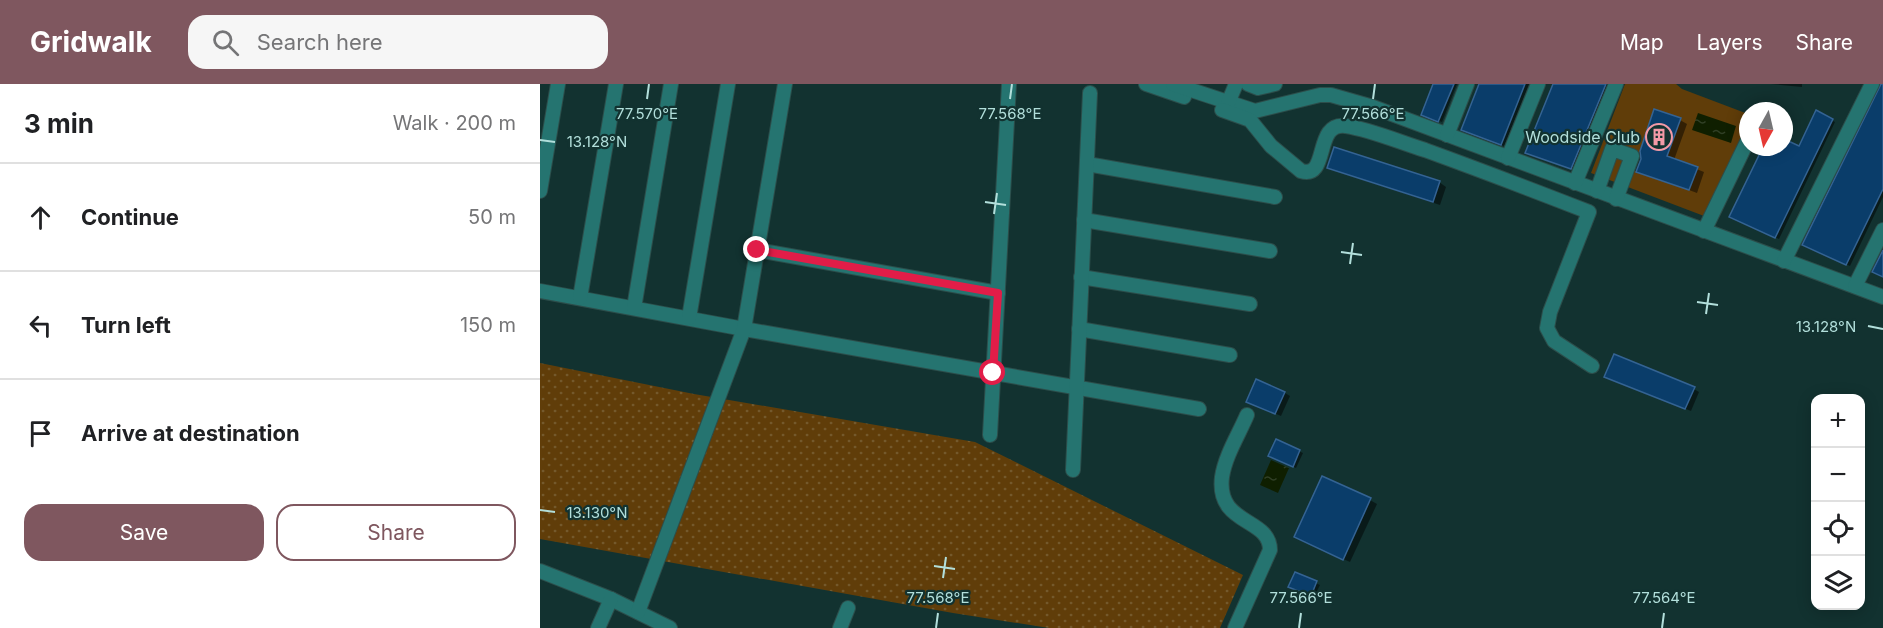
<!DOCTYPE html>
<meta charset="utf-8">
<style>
body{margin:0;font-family:Inter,sans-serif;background:#f6f6f6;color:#202124}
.controls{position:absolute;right:18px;bottom:18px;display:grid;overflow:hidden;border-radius:12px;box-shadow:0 3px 15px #0003}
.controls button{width:54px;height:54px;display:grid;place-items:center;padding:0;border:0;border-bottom:2px solid #e0e0e0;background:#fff;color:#202124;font:30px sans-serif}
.compass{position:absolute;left:1199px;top:18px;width:54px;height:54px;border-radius:50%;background:#fff;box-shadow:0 3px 15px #0003;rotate:188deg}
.stop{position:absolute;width:18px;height:18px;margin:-14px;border:4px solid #e11d48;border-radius:50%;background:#fff}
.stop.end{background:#e11d48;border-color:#fff;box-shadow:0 2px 6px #0008}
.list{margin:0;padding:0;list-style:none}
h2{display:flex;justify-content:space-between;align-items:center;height:78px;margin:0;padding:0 24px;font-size:26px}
h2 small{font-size:20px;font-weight:400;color:#757577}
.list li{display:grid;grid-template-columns:39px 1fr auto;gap:18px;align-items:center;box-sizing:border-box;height:108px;padding:0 24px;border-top:2px solid #e0e0e0}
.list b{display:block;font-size:22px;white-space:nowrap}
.list em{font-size:20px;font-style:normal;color:#757577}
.actions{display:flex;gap:12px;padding:18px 24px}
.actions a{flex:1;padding:14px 0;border:2px solid #7f575f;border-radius:18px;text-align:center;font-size:21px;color:#7f575f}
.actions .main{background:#7f575f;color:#fff}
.icon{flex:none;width:33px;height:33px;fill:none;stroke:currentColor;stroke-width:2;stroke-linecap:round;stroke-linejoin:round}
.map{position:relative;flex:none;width:1343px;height:544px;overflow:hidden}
header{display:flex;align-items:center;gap:36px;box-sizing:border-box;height:84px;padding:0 30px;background:#7f575f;color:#fff}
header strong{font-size:28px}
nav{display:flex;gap:33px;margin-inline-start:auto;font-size:21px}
.search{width:420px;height:54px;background:#f6f6f6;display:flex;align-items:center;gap:15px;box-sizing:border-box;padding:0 21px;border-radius:18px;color:#757577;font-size:22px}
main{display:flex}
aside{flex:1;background:#fff}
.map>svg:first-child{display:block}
.grass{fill:url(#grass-dots)}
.garden{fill:#603d09;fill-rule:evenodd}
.water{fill:url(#water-ripples)}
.shadow{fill:#0007}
.building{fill:#0a3d6a;stroke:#346393;stroke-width:1.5}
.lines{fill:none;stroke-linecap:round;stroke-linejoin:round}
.minor-casing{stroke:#2c4e4b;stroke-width:16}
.minor{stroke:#257470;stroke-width:14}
.route{stroke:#e11d48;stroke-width:8}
.ticks{fill:none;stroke:#b2dfdb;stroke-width:2}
.labels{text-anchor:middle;stroke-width:4.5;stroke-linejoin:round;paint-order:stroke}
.poi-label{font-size:16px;fill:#b2dfdb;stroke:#123230;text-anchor:end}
.ticks-label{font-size:15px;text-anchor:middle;fill:#b2dfdb;stroke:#123230;stroke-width:4.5;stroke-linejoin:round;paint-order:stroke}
</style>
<header>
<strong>Gridwalk</strong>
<div class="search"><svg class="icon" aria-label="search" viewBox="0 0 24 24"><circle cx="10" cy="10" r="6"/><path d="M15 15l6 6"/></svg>Search here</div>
<nav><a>Map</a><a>Layers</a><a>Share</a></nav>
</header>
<main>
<aside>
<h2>3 min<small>Walk · 200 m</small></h2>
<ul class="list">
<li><svg class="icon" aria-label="ahead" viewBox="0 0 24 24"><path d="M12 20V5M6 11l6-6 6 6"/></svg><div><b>Continue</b></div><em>50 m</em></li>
<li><svg class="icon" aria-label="left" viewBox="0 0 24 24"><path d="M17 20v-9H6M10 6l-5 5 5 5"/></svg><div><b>Turn left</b></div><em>150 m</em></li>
<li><svg class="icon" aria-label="arrive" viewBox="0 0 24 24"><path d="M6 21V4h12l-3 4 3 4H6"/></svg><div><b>Arrive at destination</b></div></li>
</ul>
<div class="actions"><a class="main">Save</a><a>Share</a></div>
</aside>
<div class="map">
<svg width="1343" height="544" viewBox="0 0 1343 544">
<defs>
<pattern id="grass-dots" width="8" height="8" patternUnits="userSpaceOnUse" patternTransform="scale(1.5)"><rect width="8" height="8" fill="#603d09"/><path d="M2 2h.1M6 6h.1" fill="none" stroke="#74592c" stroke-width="1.8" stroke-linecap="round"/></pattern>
<pattern id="water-ripples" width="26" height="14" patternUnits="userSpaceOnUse" patternTransform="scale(1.5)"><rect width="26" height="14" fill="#0f1f00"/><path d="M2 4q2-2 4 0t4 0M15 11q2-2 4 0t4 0" fill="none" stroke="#303f25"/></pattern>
</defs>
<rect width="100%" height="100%" fill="#123230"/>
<path class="grass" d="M0,279L154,310L435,358L703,491L680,544H509L413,529L0,455Z"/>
<path class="garden" d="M1085,0H1136L1142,5L1208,30V41L1164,132L1051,89ZM1115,25L1140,35L1127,72L1158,83L1149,106L1093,86Z"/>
<g class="water">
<path d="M1158,29L1196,42L1191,59L1152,46Z"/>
<path d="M731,376L749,384L738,409L720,401Z"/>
</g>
<g class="shadow">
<path d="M895,0H917L902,38L886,32Z"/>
<path d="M941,0H989L964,62L926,47Z"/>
<path d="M1015,0H1069L1035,85L990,70Z"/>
<path d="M1231,0H1262V3Z"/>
<path d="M1343,0V113L1310,182L1267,162Z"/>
<path d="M1277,28L1295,38L1239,155L1194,134L1224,63H1244V57L1259,64Z"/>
<path d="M1140,36L1147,40L1134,76L1164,88L1157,109L1098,87Z"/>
<path d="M789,83L899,98L906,103L900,121L796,87Z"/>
<path d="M1071,295L1154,305L1159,308L1151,327Z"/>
<path d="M745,309L750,312L741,332L713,320Z"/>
<path d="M737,357L763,369L756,384L733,373Z"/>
<path d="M830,416L837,420L810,478L763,457Z"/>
<path d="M756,490L780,501L774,513L754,504Z"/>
</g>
<g class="building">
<path d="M893,0H914L898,38L881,31Z"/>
<path d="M939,0H985L961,61L921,46Z"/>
<path d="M1013,0H1066L1031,85L985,69Z"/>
<path d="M1341,0H1343V105L1306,181L1262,161Z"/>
<path d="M1114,25L1141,34L1127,72L1158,83L1149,106L1096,88L1101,75L1100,67Z"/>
<path d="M1276,26L1293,35L1235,154L1189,133L1223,63H1244V55L1259,62Z"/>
<path d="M794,63L900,97L893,118L787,84Z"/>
<path d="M1343,166V193L1332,188Z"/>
<path d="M1074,270L1155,303L1145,325L1064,293Z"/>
<path d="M716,295L745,308L735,330L706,318Z"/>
<path d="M736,355L760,366L753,383L728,372Z"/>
<path d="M782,392L831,414L803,476L754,453Z"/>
<path d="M755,488L777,497L771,512L748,503Z"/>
</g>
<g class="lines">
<defs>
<g id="minor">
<path d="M606,0L644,13"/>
<path d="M633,0L715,27L780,11H791L833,23L1343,213"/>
<path d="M708,0L718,4L735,0"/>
<path d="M688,19L696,0"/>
<path d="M682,26L710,36L731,62L761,87C790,96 773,37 806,42C832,46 859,58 885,66C940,86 995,107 1049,128L1010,228L1007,244L1014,257L1052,282"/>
<path d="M907,51L927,0"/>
<path d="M968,74L998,0"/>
<path d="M547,80L735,113"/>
<path d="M1035,99L1076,0"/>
<path d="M0,107L18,0"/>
<path d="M1057,107L1072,65L1092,72L1076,115"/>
<path d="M544,136L730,167"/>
<path d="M1164,147L1208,56"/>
<path d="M217,166L458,209"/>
<path d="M1244,177L1332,0"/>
<path d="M541,193L710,220"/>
<path d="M1315,202L1343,146"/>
<path d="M0,207L204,245L659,325"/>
<path d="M40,214L76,0"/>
<path d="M94,224L131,0"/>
<path d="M149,234L188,0"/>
<path d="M539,245L690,271"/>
<path d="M450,351L469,0"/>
<path d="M533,386L550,9"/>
<path d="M0,487L71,515L130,544"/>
<path d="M98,528L204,245L245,0"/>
<path d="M58,544L71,515"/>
<path d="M300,544L308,524"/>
<path d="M695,544L730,466C730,433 676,442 682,393C685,372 699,350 707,331"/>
</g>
</defs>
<use href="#minor" class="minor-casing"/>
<use href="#minor" class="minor"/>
</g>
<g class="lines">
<path class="route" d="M217,166L458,209L453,289"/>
</g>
<path class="ticks" d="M107,15L109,0M470,15L472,0M833,15L835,0M0,56L15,58M445,118L466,121M454,130L457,109M801,168L822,171M810,180L813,159M1157,218L1178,221M1166,230L1169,209M1328,242L1343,245M0,426L15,428M394,482L415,485M403,494L406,473M396,544L398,529M759,544L761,529M1122,544L1124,529"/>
<defs>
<symbol id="building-ring" viewBox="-11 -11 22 22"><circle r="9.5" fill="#123230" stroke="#f39aa7" stroke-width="1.5"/><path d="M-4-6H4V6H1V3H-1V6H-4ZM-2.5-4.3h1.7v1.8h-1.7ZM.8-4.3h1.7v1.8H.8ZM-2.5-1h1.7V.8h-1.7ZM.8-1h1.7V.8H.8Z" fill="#f39aa7"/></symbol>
</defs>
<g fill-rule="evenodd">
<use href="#building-ring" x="1104" y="38" width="30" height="30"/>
</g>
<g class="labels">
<g class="poi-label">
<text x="1100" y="59">Woodside Club</text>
</g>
</g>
<g class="ticks-label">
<text x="107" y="35">77.570°E</text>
<text x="470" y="35">77.568°E</text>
<text x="833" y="35">77.566°E</text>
<text x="57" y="63">13.128°N</text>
<text x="1286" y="248">13.128°N</text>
<text x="57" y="434">13.130°N</text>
<text x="398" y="519">77.568°E</text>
<text x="761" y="519">77.566°E</text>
<text x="1124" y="519">77.564°E</text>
</g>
</svg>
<div class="controls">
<button>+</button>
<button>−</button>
<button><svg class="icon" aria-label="locate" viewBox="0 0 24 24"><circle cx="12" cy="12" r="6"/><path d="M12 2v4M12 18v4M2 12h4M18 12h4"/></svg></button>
<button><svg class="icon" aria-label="layers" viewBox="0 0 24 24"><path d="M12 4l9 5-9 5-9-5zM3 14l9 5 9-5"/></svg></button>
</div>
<svg class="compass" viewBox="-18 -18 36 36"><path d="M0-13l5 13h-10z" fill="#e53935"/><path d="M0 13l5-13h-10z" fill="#757577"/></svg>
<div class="stop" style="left:453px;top:289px"></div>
<div class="stop end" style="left:217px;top:166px"></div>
</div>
</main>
